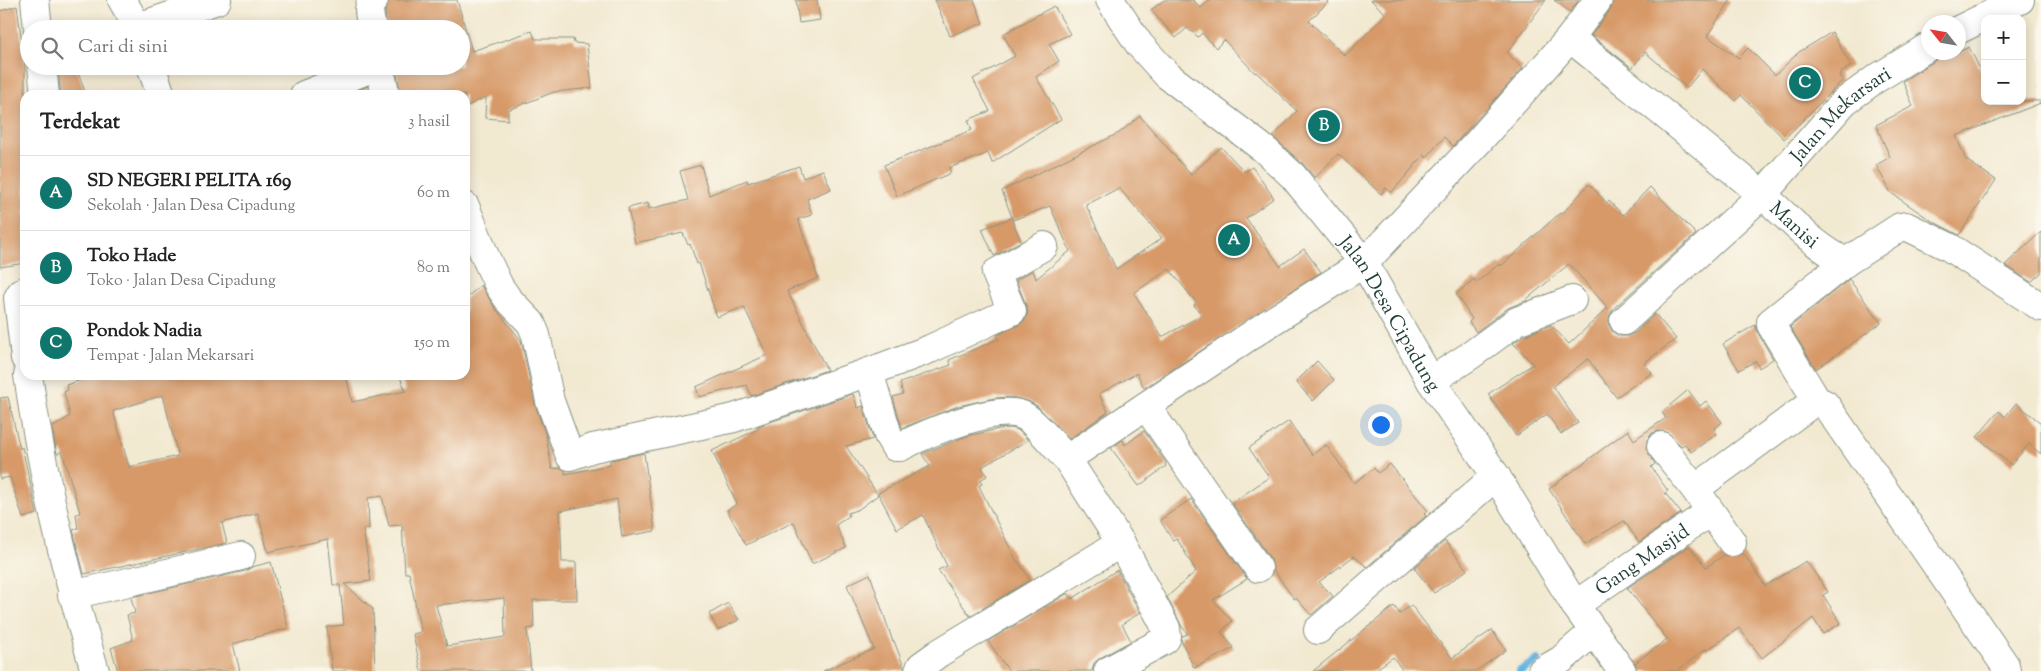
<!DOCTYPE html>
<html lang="id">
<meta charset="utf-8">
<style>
body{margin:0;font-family:"Sorts Mill Goudy",serif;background:#f2f2f2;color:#222}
.controls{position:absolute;right:15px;top:15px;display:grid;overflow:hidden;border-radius:10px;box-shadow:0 2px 12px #0003}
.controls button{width:45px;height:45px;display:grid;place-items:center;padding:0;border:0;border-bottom:1px solid #e0e0e0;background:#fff;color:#222;font:25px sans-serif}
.compass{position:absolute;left:1921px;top:15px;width:45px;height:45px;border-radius:50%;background:#fff;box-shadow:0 2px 12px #0003;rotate:301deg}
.you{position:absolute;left:1380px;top:424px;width:18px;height:18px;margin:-12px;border:4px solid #fff;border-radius:50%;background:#1a73e8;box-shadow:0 0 0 8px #1a73e833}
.badge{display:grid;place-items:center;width:32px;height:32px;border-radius:50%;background:#0f766e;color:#fff;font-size:16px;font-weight:700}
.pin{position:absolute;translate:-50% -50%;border:2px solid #fff;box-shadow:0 1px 5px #0006}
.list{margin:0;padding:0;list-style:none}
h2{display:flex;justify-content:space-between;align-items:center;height:65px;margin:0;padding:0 20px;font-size:21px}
h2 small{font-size:16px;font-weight:400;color:#767676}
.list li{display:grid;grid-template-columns:32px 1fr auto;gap:15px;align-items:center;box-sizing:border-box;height:75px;padding:0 20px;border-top:1px solid #e0e0e0}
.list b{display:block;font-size:19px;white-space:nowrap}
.list p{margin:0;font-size:16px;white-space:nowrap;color:#767676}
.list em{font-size:16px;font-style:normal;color:#767676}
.icon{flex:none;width:28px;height:28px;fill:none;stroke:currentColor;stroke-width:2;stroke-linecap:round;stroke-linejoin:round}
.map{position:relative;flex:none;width:2041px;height:671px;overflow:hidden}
.search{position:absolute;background:#fff;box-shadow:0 2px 12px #0003;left:20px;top:20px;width:450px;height:55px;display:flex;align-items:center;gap:12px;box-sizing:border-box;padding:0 18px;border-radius:28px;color:#767676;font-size:19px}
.panel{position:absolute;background:#fff;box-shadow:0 2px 12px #0003;left:20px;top:90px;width:450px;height:290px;border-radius:15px}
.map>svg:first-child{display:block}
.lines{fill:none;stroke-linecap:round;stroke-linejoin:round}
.stream{stroke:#64b4df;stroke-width:8}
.building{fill:#d79967;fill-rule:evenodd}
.street-casing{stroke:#889382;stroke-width:30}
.secondary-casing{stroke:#889382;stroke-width:30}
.street{stroke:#fff;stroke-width:28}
.secondary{stroke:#fff;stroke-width:28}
.labels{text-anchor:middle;stroke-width:5;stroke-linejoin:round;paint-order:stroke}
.street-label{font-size:20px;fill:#1f3d34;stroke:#fbf7ec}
</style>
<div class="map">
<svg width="2041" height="671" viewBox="0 0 2041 671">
<rect width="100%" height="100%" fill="#fbf7ec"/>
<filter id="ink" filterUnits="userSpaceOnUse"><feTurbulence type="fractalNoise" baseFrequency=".02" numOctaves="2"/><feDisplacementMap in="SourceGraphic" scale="10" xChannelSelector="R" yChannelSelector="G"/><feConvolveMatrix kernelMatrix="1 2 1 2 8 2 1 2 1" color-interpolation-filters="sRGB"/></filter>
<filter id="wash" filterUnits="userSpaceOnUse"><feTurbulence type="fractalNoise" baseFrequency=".0096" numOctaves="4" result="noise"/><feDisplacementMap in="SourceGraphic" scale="20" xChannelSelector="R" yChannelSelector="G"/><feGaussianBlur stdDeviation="1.12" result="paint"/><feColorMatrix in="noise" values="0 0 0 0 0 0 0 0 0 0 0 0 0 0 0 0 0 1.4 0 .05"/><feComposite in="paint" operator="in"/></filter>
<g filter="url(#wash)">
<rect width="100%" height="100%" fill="#f2e9d1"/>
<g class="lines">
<path class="stream" d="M1520,671L1538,660"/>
</g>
<g id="blocks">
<g class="building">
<path d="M389,0H457L472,51L532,31L535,39H573L574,43L587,44L592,88L554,92L508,110V120L485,118L486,97L465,107V95H401L395,66H461V29H387L385,11Z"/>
<path d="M796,0H817L820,20L799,23Z"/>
<path d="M935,0H974L983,23L950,36Z"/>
<path d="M1164,0H1193L1201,8L1209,0H1330L1309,21L1345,56L1386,14L1371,0H1546L1507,53L1523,68L1453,146L1444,137L1426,158L1424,155L1391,193L1386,188L1381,194L1338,154L1315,178L1304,165L1273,137L1297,111L1256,72L1255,73L1224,40L1216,48L1202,33L1198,37L1187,28L1176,38L1151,10Z"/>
<path d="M1554,0H1579L1570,12Z"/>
<path d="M1613,0H1731L1707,36L1739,58L1748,48L1775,75L1799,52L1832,32L1851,66L1839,74L1842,81L1784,139L1741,95L1736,101L1702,69L1687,88L1645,52L1632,68L1591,35L1611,9Z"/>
<path d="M17,6L25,65V263L0,267V11Z"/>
<path d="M1054,6L1070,34L1049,44L1059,61L1036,77L1061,119L992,163L988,153L949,168L951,173L897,196L884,165L972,130L968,120L990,111L973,79L1015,56L1003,34Z"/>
<path d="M1969,47L1985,79V101H2041V103L1956,136L1966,160L1996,180L1959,235L1932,221L1891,193L1876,165L1890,157L1876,125L1913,106L1903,81L1936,60L1942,54L1958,52Z"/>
<path d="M58,66H76L86,95H61Z"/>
<path d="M368,86L370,95H346Z"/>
<path d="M1140,116L1191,175L1221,147L1245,172L1252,167L1274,198L1246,218L1280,266L1304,249L1321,272L1144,388L1137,373L1099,394L1108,412L1069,439L1037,406L1028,401L1012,397L995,398L958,406L902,428L893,397L903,394L900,383L951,365L949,360L999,339L997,335L1019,325L1025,320L1028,312L1026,305L1016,280L1033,270L1036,279L1070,251L1050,206L1013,220L1002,191L1119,133ZM1119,188L1162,238L1116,269L1086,205ZM1169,269L1196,302L1194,305L1202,315L1162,337L1134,293Z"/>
<path d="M701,165L709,195L747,180L748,183L799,166L803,178L823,170L831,189L807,199L812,215L798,219L818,278L787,291L827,370L751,396L747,385L699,397L696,387L767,355L744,307L717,317L699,263L697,264L690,244L688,245L683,233L635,243L628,208L648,203L649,209L688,200L680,171Z"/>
<path d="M1589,184L1607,203L1609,201L1623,215L1650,187L1696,234L1613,309L1609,317V325L1612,331L1619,336H1627L1635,333L1655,314L1676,339L1644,363L1652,373L1616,397L1588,359L1553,386L1578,423L1561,434L1547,414L1516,436L1488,394L1533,364L1513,343L1525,335L1551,325L1569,344L1608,308L1569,264L1527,299L1528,300L1508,308L1476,332L1469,322L1472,319L1456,294L1474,279L1477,282L1499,264L1501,266L1560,213L1562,214Z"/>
<path d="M1011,218L1021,241L994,256L982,229Z"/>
<path d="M2041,232V273L2031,282L2005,265Z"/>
<path d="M1849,279L1881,323L1816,369L1790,327Z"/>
<path d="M481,285L495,308L521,340L535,404L546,437L552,469L561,468L565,470V474L610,465V460L644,453L655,531L622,537L617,499L560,511L562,562H576L577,600H533L534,628L527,629L531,671H421L413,634L421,632L409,573H405L402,525L389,526L382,496L368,498L369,529H363L371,581L344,584L373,609L375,671H332L327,627L344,625L340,585H333L328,539L268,552L258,513L222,523L227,543L84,574L73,530L78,529L76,514L80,513L62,451L57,454L52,428L70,416L64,392L68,390L66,385L84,379L83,375H346L352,402L406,391L399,375H465V299ZM163,395L178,456L129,467L113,411ZM504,598L505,637L447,646L436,605Z"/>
<path d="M1755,325L1758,333L1773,359L1759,368L1756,361L1739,370L1723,344Z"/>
<path d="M1317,361L1334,380L1313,401L1296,382Z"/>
<path d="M1688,390L1700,406L1706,401L1722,422L1714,429L1717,434L1691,452L1685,444L1681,446L1667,432L1658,431L1652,433L1647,440L1646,448L1655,464L1651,467L1668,491L1665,493L1681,513L1639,542L1624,521L1585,544L1549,489L1628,430L1634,440L1666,418L1662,412Z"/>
<path d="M853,394L858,408L863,406L873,439L846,446L878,495L859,509L848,513L849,516L836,525L846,548L812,564L794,522L746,545L727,510L737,504L712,451L758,429V426Z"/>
<path d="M8,397L20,449L22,447L37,514L23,518L10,477L0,479V398Z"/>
<path d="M2016,403L2041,423V454L2029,444L2011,465L1977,437L1999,411L2005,417Z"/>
<path d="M1289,421L1312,455L1326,445L1354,483L1374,468L1378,473L1390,464L1428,511L1424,514L1426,516L1367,567L1354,556L1319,582L1333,596L1311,615L1296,598L1294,599L1273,569L1271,559L1232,503L1269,477L1249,448Z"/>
<path d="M1011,428L1018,430L1028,440L982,467L987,476L980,480L982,484L979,486L1017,562L1018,561L1030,580L970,616L938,570L947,566L923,515L897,529L878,493L930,466L922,454L967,436L999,429Z"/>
<path d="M1144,431L1166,463L1165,464L1166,466L1139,486L1111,448L1123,440L1125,445Z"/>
<path d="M1191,499L1247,579L1213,600L1232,621L1221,632L1234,648L1194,668L1181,640L1182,636L1188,634L1182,627L1167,597L1196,571L1177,539L1173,541L1160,520Z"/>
<path d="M1445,541L1467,570L1434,593L1414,568Z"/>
<path d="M1689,546L1706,567L1724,555L1734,557L1743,553L1765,586L1806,561L1828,592L1823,595L1841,623L1823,634L1813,618L1762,658L1739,628L1707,650L1706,649L1677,671H1637L1635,663L1667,639L1627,588Z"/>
<path d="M271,562L288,628L233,644L240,671H118L111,648L133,640L127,615L135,613L131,597L245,571L252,567Z"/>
<path d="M1117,570L1140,613L1122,624L1131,641L1100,658L1094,663L1092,671H1009L988,641L1068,593L1072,599Z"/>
<path d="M870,574L893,642L894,641L904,667V671H823L874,649L847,585Z"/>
<path d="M728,603L739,620L718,630L709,614Z"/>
<path d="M1411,605L1452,658L1492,630L1506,650L1476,671H1403L1393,657L1374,671H1313L1394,606L1400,614Z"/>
</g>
</g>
</g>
<g filter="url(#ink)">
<use href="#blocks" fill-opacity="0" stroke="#889382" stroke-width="1"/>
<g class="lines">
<defs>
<g id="street">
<path d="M35,0L38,29"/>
<path d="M122,0L139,29"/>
<path d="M138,27L217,0"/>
<path d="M372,29C371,19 365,7 374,0"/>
<path d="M1958,30L2020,0"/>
<path id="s1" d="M1570,38C1634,90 1698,141 1760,193C1790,218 1810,244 1846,262L1900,227L1906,226L1949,247L2041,307"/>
<path d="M42,66L45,95"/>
<path d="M151,66L161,95"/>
<path d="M379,66L386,95"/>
<path d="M304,95L377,66"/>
<path d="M465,206L485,256L499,286L508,299L531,323L536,335L550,401L570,456L593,448L734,418L869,372L930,349L1012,311L996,273L1044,246"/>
<path d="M25,291L21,293L18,298L25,358"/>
<path id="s2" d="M1624,321L1762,195L1844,102L1874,80L1928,47"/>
<path d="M869,372L888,435L895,447H900C925,434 999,402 1024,416C1033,420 1058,450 1067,459"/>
<path d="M28,375C42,475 66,574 95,671"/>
<path d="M1431,381L1471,355L1517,321L1572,300"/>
<path d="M1817,401L1771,325V322L1846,262"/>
<path d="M1146,406L1258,568"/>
<path d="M1661,446L1695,489"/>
<path d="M1732,542L1695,489L1814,402H1820L1825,404L2005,665L2006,671"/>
<path d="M72,595L241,556"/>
<path id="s3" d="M1575,605L1710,512"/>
<path d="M1318,630L1496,476"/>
<path d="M919,671L921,666L939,653L1121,543"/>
<path d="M1108,671L1165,640L1167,637L1166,628L1121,543L1067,459L1266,325L1364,263L1478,142L1570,38L1598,0"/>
<path d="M1542,671L1561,660L1593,632"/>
</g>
<g id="secondary">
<path id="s4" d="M1110,0L1139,44L1167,75L1265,150L1293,176L1364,263L1431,381L1496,476L1575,605L1622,671"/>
</g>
</defs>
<use href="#street" class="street-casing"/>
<use href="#secondary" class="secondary-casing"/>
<use href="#street" class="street"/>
<use href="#secondary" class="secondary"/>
</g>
</g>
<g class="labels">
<g class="street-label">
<text dy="7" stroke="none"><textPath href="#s2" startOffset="300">Jalan Mekarsari</textPath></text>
<text dy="7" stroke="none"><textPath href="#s1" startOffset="292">Manisi</textPath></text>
<text dy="7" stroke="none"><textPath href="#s4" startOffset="425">Jalan Desa Cipadung</textPath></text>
<text dy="7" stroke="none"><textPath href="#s3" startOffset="81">Gang Masjid</textPath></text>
</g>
</g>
</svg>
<div class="controls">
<button>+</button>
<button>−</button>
</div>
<svg class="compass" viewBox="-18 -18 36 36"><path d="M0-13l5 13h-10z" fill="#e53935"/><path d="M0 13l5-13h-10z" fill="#767676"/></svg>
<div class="you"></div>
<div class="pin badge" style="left:1234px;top:240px">A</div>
<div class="pin badge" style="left:1324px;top:126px">B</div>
<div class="pin badge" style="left:1805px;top:83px">C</div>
<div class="search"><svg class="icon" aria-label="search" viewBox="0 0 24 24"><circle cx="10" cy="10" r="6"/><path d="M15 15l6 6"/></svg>Cari di sini</div>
<section class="panel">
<h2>Terdekat<small>3 hasil</small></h2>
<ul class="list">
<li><span class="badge">A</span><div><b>SD NEGERI PELITA 169</b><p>Sekolah · Jalan Desa Cipadung</p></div><em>60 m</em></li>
<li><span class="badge">B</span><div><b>Toko Hade</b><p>Toko · Jalan Desa Cipadung</p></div><em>80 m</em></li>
<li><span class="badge">C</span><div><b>Pondok Nadia</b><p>Tempat · Jalan Mekarsari</p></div><em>150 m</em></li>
</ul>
</section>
</div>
